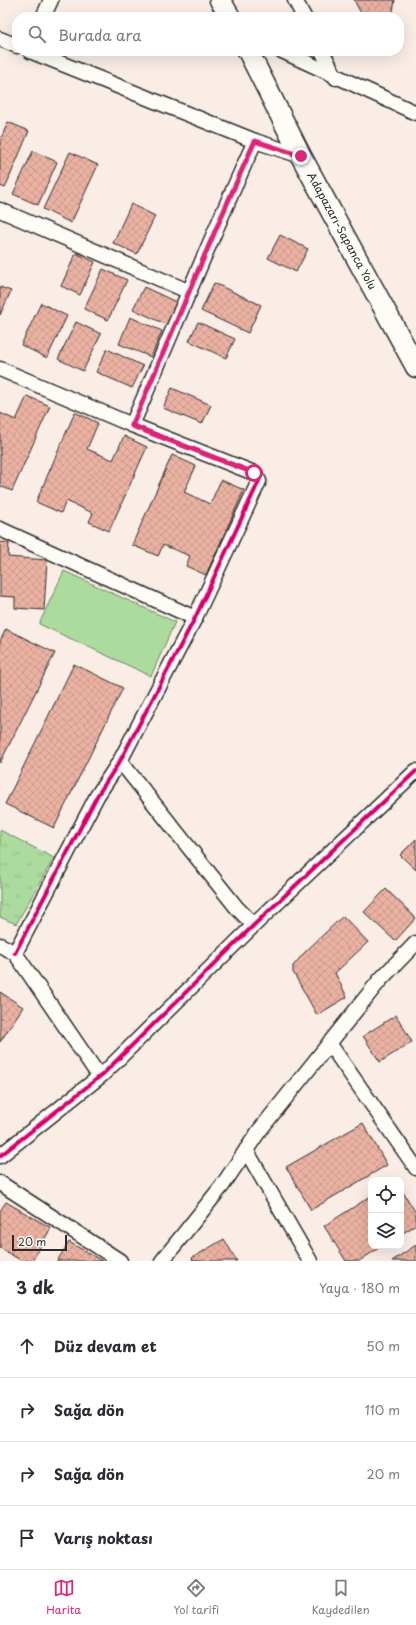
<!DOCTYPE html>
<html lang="tr">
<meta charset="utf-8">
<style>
body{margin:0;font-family:"Playpen Sans",sans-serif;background:#f7f7f7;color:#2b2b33}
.controls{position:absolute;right:12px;bottom:12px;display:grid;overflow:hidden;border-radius:8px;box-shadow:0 4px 16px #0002}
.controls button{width:36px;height:36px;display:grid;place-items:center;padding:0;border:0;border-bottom:1px solid #e1e1e2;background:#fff;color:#2b2b33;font:20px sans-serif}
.scale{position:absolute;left:12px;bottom:10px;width:55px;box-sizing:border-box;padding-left:4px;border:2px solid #2b2b2b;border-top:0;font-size:11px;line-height:14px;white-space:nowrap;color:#2b2b2b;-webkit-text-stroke:3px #fdfcf7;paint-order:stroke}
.stop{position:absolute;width:12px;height:12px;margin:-9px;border:3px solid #db2777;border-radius:50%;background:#fff}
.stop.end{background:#db2777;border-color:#fff;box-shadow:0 1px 4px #0008}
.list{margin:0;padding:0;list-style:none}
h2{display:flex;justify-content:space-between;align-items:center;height:52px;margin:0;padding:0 16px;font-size:17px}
h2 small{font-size:13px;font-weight:400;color:#7c7c81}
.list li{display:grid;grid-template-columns:26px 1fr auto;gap:12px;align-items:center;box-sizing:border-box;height:64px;padding:0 16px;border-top:1px solid #e1e1e2}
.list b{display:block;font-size:15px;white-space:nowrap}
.list em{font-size:13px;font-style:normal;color:#7c7c81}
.icon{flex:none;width:22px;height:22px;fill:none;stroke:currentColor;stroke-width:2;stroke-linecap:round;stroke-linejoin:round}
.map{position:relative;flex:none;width:416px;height:1261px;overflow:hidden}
.search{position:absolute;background:#fff;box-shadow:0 4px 16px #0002;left:12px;right:12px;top:12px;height:44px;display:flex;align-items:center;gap:10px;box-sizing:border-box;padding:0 14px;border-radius:16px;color:#7c7c81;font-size:15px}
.sheet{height:308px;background:#fff}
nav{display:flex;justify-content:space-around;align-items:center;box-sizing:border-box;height:56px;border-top:1px solid #e1e1e2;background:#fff;font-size:11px;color:#7c7c81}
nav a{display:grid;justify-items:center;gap:2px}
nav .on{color:#db2777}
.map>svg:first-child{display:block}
.grass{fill:url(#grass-tufts);stroke:#6b8464}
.park{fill:#abdc9d;stroke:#6b8464}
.building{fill:url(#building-cross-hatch);stroke:#2b2b2b}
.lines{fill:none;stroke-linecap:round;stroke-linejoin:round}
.street-casing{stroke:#2b2b2b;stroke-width:17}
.secondary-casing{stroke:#2b2b2b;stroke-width:23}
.street{stroke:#fdfcf7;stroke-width:14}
.secondary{stroke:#fdfcf7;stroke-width:20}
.cycleway-casing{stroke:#fdfcf7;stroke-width:6}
.cycleway{stroke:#d6006c;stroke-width:4}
.route{stroke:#db2777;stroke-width:5}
.labels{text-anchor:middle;stroke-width:3;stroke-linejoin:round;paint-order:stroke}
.street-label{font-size:11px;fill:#2b2b2b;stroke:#fdfcf7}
</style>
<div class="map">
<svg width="416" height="1261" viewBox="0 0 416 1261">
<defs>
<pattern id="grass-tufts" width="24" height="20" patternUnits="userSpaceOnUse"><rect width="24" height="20" fill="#abdc9d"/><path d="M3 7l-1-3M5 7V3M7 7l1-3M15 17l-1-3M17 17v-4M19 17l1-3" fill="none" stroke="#93bd87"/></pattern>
<pattern id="building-cross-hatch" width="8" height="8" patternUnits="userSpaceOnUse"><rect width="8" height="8" fill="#ebb2a2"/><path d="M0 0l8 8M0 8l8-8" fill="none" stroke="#ca998c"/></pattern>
</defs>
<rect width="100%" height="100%" fill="#f9ede6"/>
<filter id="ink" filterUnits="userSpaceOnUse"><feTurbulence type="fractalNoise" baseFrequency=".025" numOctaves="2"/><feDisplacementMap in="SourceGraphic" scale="8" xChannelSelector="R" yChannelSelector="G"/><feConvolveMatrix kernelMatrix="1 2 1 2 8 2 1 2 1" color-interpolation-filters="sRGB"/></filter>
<g filter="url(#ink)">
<path class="grass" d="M0,830L54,858L16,924L0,917Z"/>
<path class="park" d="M64,571L175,622L151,676L39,624Z"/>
<g class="building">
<path d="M354,0H395L392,17H363Z"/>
<path d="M8,122L29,131L5,188L0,186V141Z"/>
<path d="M33,151L57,162L38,205L13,194Z"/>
<path d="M70,152L98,165L71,223L43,209Z"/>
<path d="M131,204L155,216L137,254L113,243Z"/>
<path d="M280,235L308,249L296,272L268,258Z"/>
<path d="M76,253L95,262L80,295L61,286Z"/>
<path d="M103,269L127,280L108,320L84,309Z"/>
<path d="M214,283L261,305L248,333L201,311Z"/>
<path d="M0,287L11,291L0,315Z"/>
<path d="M144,287L178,303L167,325L133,309Z"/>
<path d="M41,303L67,316L47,358L21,345Z"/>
<path d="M130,317L162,331L151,357L119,344Z"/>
<path d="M76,322L101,334L83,371L58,359Z"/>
<path d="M198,322L235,339L226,358L189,341Z"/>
<path d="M107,349L143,366L132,388L96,372Z"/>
<path d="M172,388L211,405L202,424L163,408Z"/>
<path d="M27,396L50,406L12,491L0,486V413L16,420Z"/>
<path d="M75,412L98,423L87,449L113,460L124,436L147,447L109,531L89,522L93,513L66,501L61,513L36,502Z"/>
<path d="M172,455L196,466L184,492L210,504L221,480L244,490L206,575L186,566L190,556L163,545L158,556L132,545Z"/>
<path d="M0,542L9,543L8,557L47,560L44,610L15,608V597L0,596Z"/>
<path d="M6,629L55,653L0,763V641Z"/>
<path d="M74,664L123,688L54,828L5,804Z"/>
<path d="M416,839V870L400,855Z"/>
<path d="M386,889L416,918L395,941L364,912Z"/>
<path d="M343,916L368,942L335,973L347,997L317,1015L293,972V966L304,953Z"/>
<path d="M0,992L23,1007L0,1042Z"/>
<path d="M396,1015L412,1042L380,1062L363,1036Z"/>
<path d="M363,1123L387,1165L311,1210L286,1167Z"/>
<path d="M401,1189L416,1213V1225L401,1234Z"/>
<path d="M371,1196V1246H382L359,1261H346L324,1226Z"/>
<path d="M6,1202L51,1228L32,1261H22L0,1248V1211Z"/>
<path d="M224,1239L237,1261H193L192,1258Z"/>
<path d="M69,1242L102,1261H57Z"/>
<path d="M416,1245V1261H392Z"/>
</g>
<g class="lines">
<defs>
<g id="street">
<path d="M295,0L304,17"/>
<path d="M43,17L51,0"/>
<path d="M0,39L17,46"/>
<path d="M30,51L255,141L301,156"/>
<path d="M282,51L416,113"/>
<path d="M322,51L336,78"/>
<path d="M0,210L190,292"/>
<path d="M0,369L132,425C173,331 212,235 255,141"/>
<path d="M0,529L195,618"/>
<path d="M120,761L237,908L254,925"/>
<path d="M0,945L15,953L99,1076"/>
<path d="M15,953L97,796L120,761L195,618L259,481L254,473L132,425"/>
<path d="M329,1043L416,1168"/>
<path d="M246,1150L310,1261"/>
<path d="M0,1156L103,1074L254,925L416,771"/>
<path d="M0,1183L120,1261"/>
<path d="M162,1261L222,1186L259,1131L380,980L416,943"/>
</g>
<g id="secondary">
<path d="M220,0L230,17"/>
<path id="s1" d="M248,51L301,156L416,367"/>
</g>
</defs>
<use href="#street" class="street-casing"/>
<use href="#secondary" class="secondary-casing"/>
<use href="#street" class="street"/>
<use href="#secondary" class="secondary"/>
<defs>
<g id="cycleway">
<path d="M15,953L97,796L120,761L195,618L259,481L254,473L132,425"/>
<path d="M0,1156L103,1074L254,925L416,771"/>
</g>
</defs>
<use href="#cycleway" class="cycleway-casing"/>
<use href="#cycleway" class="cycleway"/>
</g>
</g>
<g class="lines" filter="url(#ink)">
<path class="route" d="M254,473L132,426C173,331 212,235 255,141L301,156"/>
</g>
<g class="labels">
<g class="street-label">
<text dy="4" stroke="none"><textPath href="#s1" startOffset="203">Adapazarı-Sapanca Yolu</textPath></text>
</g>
</g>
</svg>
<div class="controls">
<button><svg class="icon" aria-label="locate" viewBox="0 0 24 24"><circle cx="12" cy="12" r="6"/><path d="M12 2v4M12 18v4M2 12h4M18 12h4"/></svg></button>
<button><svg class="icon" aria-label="layers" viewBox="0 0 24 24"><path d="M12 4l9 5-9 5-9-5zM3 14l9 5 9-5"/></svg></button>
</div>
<div class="scale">20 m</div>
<div class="stop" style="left:254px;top:473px"></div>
<div class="stop end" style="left:301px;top:156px"></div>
<div class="search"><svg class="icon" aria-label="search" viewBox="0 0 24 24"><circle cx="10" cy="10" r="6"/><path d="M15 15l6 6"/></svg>Burada ara</div>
</div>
<section class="sheet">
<h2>3 dk<small>Yaya · 180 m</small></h2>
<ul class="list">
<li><svg class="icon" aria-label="ahead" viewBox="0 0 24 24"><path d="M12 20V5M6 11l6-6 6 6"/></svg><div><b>Düz devam et</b></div><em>50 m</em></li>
<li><svg class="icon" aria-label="right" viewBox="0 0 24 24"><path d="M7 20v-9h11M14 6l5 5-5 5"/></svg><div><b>Sağa dön</b></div><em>110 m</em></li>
<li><svg class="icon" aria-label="right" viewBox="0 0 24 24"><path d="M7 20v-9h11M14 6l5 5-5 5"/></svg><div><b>Sağa dön</b></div><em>20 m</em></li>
<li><svg class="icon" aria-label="arrive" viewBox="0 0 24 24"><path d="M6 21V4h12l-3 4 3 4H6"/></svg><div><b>Varış noktası</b></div></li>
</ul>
</section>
<nav>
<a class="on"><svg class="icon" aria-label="map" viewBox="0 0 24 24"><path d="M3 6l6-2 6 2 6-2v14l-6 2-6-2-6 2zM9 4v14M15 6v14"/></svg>Harita</a>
<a><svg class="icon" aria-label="directions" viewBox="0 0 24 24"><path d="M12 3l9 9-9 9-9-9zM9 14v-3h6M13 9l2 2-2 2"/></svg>Yol tarifi</a>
<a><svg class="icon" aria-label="saved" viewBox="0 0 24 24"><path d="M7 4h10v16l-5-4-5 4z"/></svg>Kaydedilen</a>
</nav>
